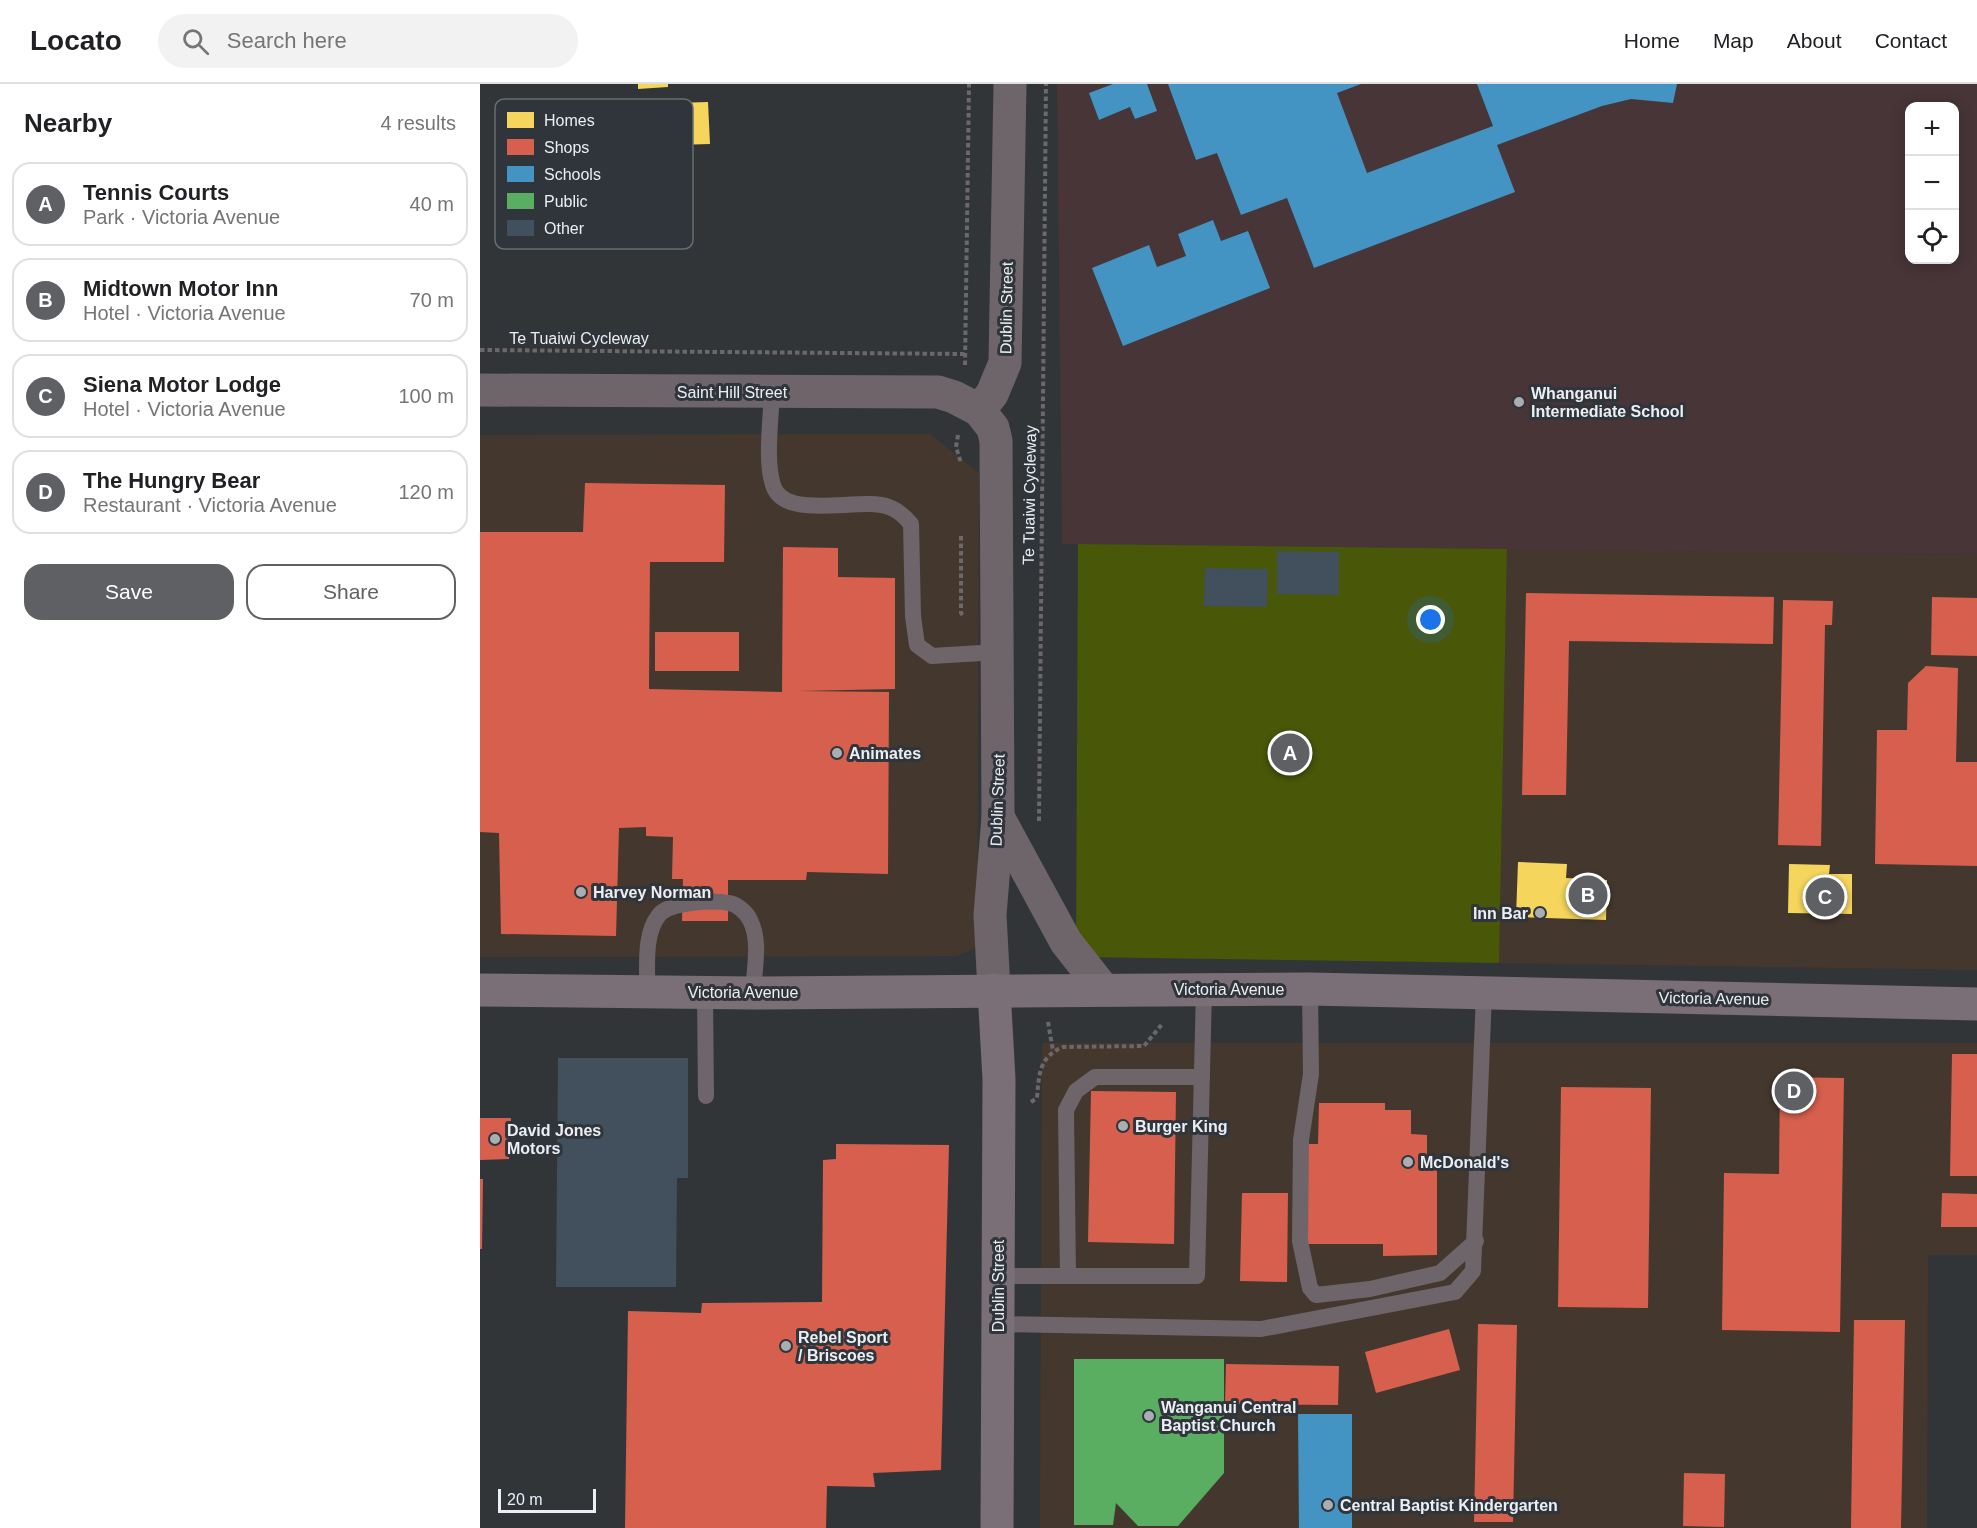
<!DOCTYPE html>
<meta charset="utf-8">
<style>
body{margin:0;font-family:Helvetica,sans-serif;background:#f2f2f2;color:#202124}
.controls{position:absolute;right:18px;top:18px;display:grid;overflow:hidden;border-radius:12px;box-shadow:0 3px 15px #0003}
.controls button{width:54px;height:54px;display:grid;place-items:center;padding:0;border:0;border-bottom:2px solid #e0e0e0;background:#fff;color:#202124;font:30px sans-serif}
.scale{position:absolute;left:18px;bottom:15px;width:98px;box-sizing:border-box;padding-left:6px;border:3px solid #ebeff3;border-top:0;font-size:16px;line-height:21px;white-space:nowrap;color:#ebeff3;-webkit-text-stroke:4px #2f353b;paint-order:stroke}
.you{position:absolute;left:951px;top:536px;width:21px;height:21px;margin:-15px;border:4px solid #fff;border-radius:50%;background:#1a73e8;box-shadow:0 0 0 9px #1a73e833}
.badge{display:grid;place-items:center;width:39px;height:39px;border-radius:50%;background:#5e6064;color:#fff;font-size:20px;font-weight:700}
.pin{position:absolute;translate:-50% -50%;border:3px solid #fff;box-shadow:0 2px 6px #0006}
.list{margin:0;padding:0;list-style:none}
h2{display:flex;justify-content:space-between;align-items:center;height:78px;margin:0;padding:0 24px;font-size:26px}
h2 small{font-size:20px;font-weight:400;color:#757577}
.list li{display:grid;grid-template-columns:39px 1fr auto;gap:18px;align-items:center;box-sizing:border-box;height:84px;margin:0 12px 12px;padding:0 12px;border:2px solid #e0e0e0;border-radius:18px}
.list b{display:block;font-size:22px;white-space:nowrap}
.list p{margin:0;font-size:20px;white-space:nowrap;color:#757577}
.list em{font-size:20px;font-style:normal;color:#757577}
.actions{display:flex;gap:12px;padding:18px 24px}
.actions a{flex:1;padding:14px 0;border:2px solid #5e6064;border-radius:18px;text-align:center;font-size:21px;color:#5e6064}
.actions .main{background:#5e6064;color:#fff}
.icon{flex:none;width:33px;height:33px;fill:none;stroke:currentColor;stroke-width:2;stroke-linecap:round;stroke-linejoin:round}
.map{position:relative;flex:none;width:1497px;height:1444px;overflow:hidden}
header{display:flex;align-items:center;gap:36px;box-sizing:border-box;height:84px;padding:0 30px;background:#fff;border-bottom:2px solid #e0e0e0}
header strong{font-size:28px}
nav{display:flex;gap:33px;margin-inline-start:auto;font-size:21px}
.search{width:420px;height:54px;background:#f2f2f2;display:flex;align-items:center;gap:15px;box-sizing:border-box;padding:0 21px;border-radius:33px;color:#757577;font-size:22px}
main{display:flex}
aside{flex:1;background:#fff}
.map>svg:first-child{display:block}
.commercial{fill:#44382e}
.education{fill:#473537;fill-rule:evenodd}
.green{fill:#495709}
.homes{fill:#f6d55c}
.shops{fill:#d6604d}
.schools{fill:#4393c3}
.public{fill:#5aae61}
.building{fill:#424f5c}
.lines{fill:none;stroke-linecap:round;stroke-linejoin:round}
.path{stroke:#6b676b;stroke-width:4;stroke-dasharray:4.5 3;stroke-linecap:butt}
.service{stroke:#6e656b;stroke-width:16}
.tertiary{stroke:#6e656b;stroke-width:33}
.secondary{stroke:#7b6f77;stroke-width:33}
.poi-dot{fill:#aaaeb2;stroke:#2f353b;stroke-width:2}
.labels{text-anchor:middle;stroke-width:6;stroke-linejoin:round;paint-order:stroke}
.street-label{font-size:16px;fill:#ebeff3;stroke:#2f353b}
.poi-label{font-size:16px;font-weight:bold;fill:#ebeff3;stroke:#2f353b;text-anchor:start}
.key{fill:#2f353b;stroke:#676d72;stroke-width:1.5}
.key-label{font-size:16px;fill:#ebeff3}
</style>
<header>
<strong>Locato</strong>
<div class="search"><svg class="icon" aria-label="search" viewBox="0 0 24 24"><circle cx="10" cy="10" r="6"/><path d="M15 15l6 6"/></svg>Search here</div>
<nav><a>Home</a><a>Map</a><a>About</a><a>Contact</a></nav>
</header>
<main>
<aside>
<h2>Nearby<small>4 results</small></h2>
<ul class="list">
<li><span class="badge">A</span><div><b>Tennis Courts</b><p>Park · Victoria Avenue</p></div><em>40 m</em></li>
<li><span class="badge">B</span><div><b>Midtown Motor Inn</b><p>Hotel · Victoria Avenue</p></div><em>70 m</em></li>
<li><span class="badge">C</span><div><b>Siena Motor Lodge</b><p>Hotel · Victoria Avenue</p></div><em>100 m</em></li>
<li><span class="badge">D</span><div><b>The Hungry Bear</b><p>Restaurant · Victoria Avenue</p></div><em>120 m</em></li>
</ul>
<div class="actions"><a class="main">Save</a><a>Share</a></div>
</aside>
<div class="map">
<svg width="1497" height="1444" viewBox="0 0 1497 1444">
<rect width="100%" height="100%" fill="#323538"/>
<g class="commercial">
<path d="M450,350L499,389L497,863L477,872L0,873V351Z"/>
<path d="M1027,465L1497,471V886L1019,879Z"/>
<path d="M562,959H1497V1171H1448L1447,1444H560Z"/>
</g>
<path class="education" d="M577,0H1497V471L582,460ZM1430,22H1474V176H1430Z"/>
<path class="green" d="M598,460L1027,465L1019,879L596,873Z"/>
<g class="homes">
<path d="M158,0H188V3L158,5Z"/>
<path d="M228,18L230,60L195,61L193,19Z"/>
<path d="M1038,778L1087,780L1086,794L1127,796L1126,836L1036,833Z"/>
<path d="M1309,780L1350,781L1349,790H1372V830L1308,829Z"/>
</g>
<g class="shops">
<path d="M105,399L245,401L244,478H170L169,605L302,608L303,463L358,464V493L415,494V605L318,607L409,608L408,790L327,788L326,796H248V837H202L203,795H192L193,753L166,752V743L139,744L136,852L21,850L19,749L0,748V448H103Z"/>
<path d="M1046,509L1294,513L1293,560L1089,557L1086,711H1042Z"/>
<path d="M1452,513L1497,514V572L1451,571Z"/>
<path d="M1303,516L1353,517L1352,541H1345L1341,762L1298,761Z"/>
<rect x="175" y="548" width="84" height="39"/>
<path d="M1446,582L1478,584L1476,678H1497V782L1395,780L1397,646H1427L1428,599Z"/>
<path d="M1472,970H1497V1092H1470Z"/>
<path d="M1300,993L1364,994L1360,1248L1242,1246L1244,1089L1299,1090Z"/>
<path d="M1081,1003L1171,1004L1168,1224L1078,1223Z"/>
<path d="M611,1007L696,1008L694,1160L608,1158Z"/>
<path d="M839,1019H905V1026H931V1050L947,1051V1082H957V1171L903,1172V1160H828V1060H838Z"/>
<path d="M0,1034H31L29,1075L0,1076Z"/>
<path d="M356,1060L469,1061L461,1386L393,1389L395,1403L347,1402L346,1444H145L148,1227L221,1229L222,1219L342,1218L343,1076L356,1075Z"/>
<path d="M0,1095H3L2,1165H0Z"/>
<path d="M762,1109H808L807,1198L760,1197Z"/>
<path d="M1462,1109L1497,1110V1143H1461Z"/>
<path d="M1374,1236H1425L1421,1444H1371Z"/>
<path d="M998,1240L1037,1241L1033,1438H994Z"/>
<path d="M969,1245L980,1286L896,1309L885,1268Z"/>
<path d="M746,1280L859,1282L858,1321L745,1320Z"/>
<path d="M1204,1389L1245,1390L1244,1443L1203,1442Z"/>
</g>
<g class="schools">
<path d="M633,0H667L677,27L655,35L650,23L619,36L609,9Z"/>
<path d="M688,0H881L857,9L887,89L1013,42L997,0H1197L1193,19L1151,15L1122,22L1017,61L1035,108L834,184L807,114L761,131L737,69L716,76Z"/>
<path d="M733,136L741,157L768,147L790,204L643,262L612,184L669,161L677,183L706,172L698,150Z"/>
<path d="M818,1330H872V1444H819Z"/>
</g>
<path class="public" d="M594,1275H744V1389L698,1442H658L636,1419L633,1441H594Z"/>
<g class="building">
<path d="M797,467L859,468V511L797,510Z"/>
<path d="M725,484L788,485L787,523L724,522Z"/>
<path d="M78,974H208V1094H197L196,1203H76Z"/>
</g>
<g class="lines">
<g class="path">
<path d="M0,266L485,270"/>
<path d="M485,281L489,0"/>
<path d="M478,351L476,363L481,379"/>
<path d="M481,452V529L484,533"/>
<path d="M559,737L566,0"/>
<path d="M568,938L573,967"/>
<path d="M551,1018L557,1014C559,990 559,973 583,963L664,962L683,939"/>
</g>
<g class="service">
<path d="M292,308C291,334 285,377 293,401C304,438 381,412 409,423C418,426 425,433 431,440L433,532L437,561L452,572L518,568"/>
<path d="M830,905L831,990L821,1056L820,1157L830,1204L836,1211L890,1205L960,1189L996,1157"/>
<path d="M167,908C168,884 163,851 179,831C189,818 233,816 249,819C257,820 267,829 270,836C281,856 274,887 273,909"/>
<path d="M225,909L226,1012"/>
<path d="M518,1192H717L724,905"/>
<path d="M588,1192L586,1026L596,1007L615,993H722"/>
<path d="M518,1240L781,1245L975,1208L993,1187L1004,909"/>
</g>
<g class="tertiary">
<path d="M0,306L458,308L474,313L499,326L513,344L516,357L518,733L510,831L514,906"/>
<path d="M499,326L512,310L525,279L530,0"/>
<path d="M518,733L586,858L623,905"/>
</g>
<g class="secondary">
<path d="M0,906L273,909L830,905L1497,920"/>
<path d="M514,906L519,995L517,1444"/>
</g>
</g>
<g class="poi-dot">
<circle cx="1039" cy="318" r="6"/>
<circle cx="357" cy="669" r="6"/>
<circle cx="101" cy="808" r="6"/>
<circle cx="1060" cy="829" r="6"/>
<circle cx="643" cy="1042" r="6"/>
<circle cx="15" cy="1055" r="6"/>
<circle cx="928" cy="1078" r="6"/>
<circle cx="306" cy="1262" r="6"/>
<circle cx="669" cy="1332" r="6"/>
<circle cx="848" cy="1421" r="6"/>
</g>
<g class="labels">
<g class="street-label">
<text transform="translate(526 224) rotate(-89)" y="6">Dublin Street</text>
<text x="99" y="260">Te Tuaiwi Cycleway</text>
<text x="252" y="314">Saint Hill Street</text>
<text transform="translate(549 411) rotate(-89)" y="6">Te Tuaiwi Cycleway</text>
<text transform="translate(517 716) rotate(-88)" y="6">Dublin Street</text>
<text x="749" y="911">Victoria Avenue</text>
<text x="263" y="914">Victoria Avenue</text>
<text transform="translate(1234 914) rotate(1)" y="6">Victoria Avenue</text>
<text transform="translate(518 1202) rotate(-90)" y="6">Dublin Street</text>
</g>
<g class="poi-label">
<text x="1051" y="315">Whanganui<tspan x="1051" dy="18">Intermediate School</tspan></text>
<text x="369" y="675">Animates</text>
<text x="113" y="814">Harvey Norman</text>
<text x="1048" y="835" text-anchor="end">Inn Bar</text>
<text x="655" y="1048">Burger King</text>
<text x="27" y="1052">David Jones<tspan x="27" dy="18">Motors</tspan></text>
<text x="940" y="1084">McDonald's</text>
<text x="318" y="1259">Rebel Sport<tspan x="318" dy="18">/ Briscoes</tspan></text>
<text x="681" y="1329">Wanganui Central<tspan x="681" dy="18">Baptist Church</tspan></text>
<text x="860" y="1427">Central Baptist Kindergarten</text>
</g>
</g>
<rect x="15" y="15" width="198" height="150" rx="9" class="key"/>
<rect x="27" y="28" width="27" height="16" fill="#f6d55c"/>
<rect x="27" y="55" width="27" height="16" fill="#d6604d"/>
<rect x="27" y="82" width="27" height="16" fill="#4393c3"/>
<rect x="27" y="109" width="27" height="16" fill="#5aae61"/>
<rect x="27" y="136" width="27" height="16" fill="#424f5c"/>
<g class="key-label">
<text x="64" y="42">Homes</text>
<text x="64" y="69">Shops</text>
<text x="64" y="96">Schools</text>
<text x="64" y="123">Public</text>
<text x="64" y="150">Other</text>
</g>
</svg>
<div class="controls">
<button>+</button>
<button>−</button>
<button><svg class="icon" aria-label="locate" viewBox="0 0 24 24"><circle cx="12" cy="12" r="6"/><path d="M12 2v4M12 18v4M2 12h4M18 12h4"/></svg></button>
</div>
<div class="scale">20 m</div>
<div class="you"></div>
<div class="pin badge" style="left:810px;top:669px">A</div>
<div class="pin badge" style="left:1108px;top:811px">B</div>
<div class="pin badge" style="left:1345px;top:813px">C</div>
<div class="pin badge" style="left:1314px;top:1007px">D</div>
</div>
</main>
